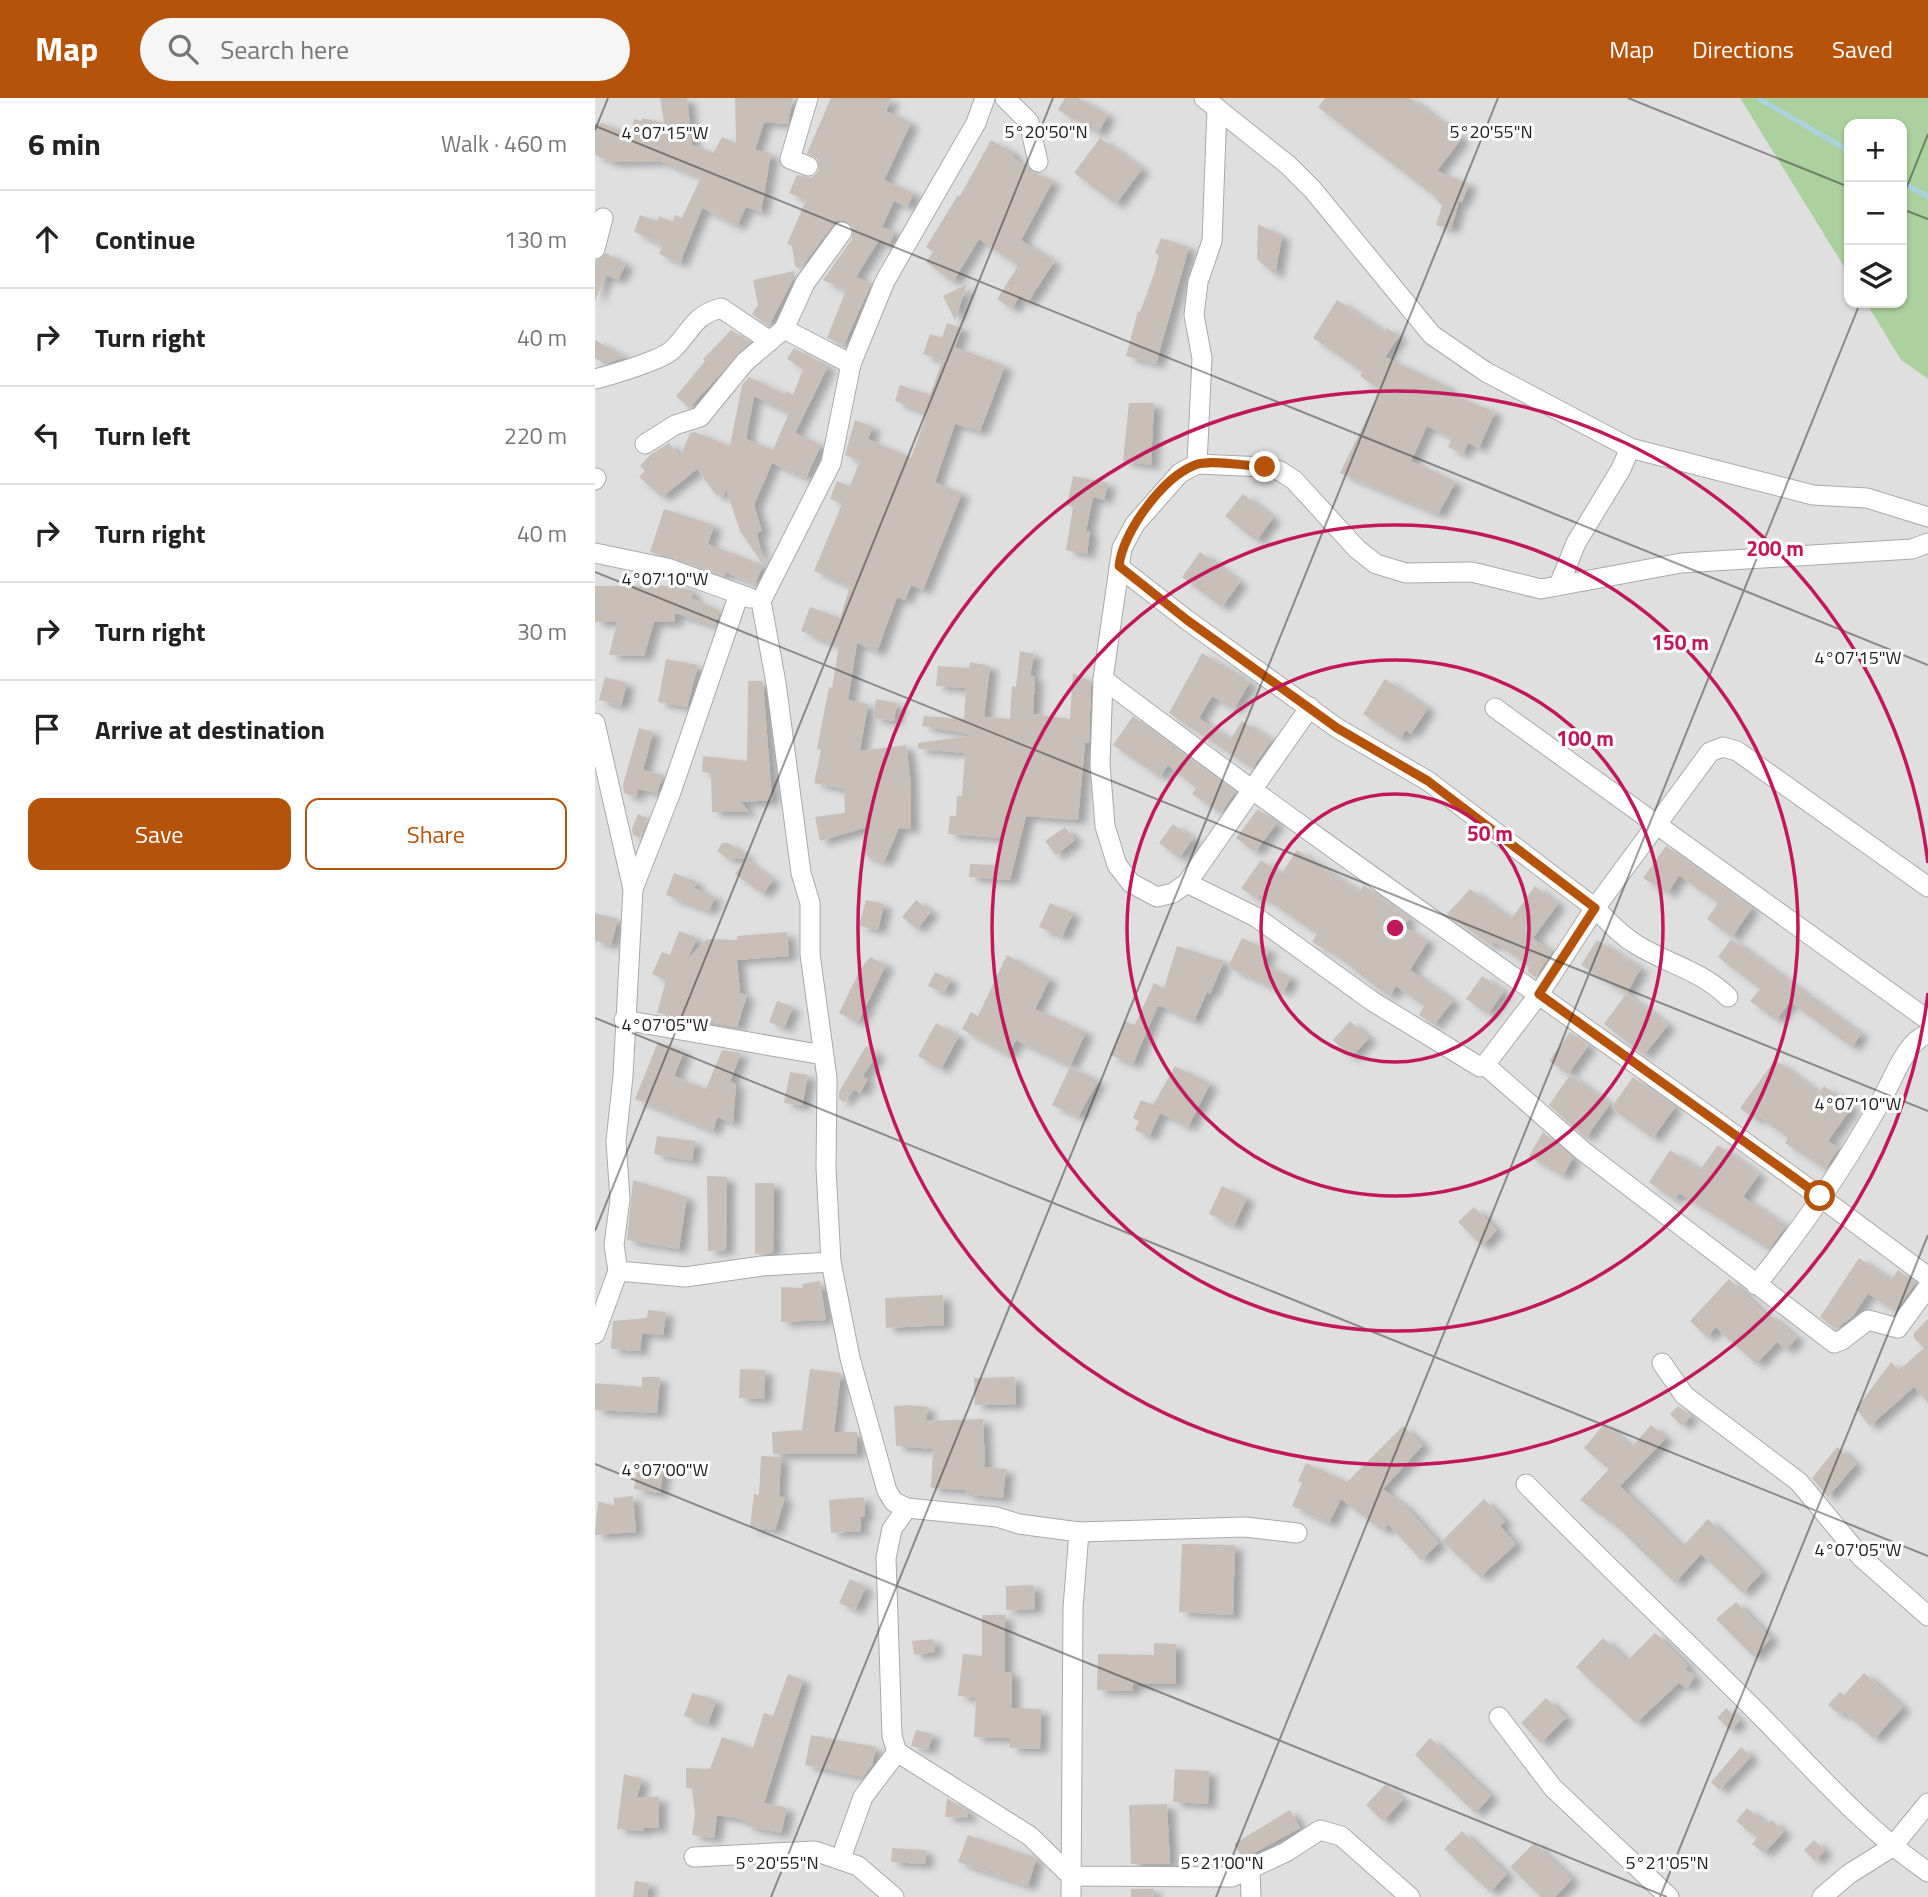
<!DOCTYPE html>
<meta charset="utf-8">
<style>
body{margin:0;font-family:"Titillium Web",sans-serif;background:#f6f6f6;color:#222}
.controls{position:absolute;right:21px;top:21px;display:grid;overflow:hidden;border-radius:14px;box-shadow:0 2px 5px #0004}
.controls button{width:63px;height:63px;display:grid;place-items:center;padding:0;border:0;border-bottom:2px solid #e0e0e0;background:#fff;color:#222;font:35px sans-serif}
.stop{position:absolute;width:21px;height:21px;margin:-16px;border:5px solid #b45309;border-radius:50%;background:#fff}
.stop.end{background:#b45309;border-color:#fff;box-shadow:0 2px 7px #0008}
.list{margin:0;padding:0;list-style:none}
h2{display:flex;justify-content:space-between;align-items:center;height:91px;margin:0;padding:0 28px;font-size:30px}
h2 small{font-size:23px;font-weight:400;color:#767676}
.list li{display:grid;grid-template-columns:46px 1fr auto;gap:21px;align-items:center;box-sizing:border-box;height:98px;padding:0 28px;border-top:2px solid #e0e0e0}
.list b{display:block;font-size:26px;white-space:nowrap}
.list em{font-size:23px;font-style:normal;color:#767676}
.actions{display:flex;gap:14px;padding:21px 28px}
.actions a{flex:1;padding:16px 0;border:2px solid #b45309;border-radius:14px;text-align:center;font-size:24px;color:#b45309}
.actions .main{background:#b45309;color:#fff}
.icon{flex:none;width:38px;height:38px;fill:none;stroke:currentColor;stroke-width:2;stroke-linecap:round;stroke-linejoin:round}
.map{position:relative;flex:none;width:1333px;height:1799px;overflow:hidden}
header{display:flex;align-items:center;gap:42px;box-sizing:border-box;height:98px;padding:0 35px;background:#b45309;color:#fff}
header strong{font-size:33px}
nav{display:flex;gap:38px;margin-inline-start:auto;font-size:24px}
.search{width:490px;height:63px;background:#f6f6f6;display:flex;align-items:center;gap:18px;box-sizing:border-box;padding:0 24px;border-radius:38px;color:#767676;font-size:26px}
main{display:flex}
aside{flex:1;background:#fff}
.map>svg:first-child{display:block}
.residential{fill:#e0dfdf}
.forest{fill:#add19e}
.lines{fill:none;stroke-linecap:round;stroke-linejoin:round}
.stream{stroke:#aad3df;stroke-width:5}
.building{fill:#c7bfb8;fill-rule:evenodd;filter:url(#shadow)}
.minor-casing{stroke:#a9a9a9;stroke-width:21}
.minor{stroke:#fff;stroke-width:19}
.route{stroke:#b45309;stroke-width:9}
.ticks{fill:none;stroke:#222;stroke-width:2;stroke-opacity:0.45}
.ring{fill:none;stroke:#c2185b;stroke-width:3.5}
.ticks-label{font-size:18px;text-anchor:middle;fill:#222;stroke:#fff;stroke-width:6;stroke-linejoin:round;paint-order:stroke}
.centre{fill:#c2185b;stroke:#fff;stroke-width:3.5}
.ring-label{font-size:21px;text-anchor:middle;font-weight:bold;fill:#c2185b;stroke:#fff;stroke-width:6;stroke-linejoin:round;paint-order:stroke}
</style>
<header>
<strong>Map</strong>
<div class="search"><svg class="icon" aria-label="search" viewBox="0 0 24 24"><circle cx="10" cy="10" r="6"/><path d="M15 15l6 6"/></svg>Search here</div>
<nav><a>Map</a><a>Directions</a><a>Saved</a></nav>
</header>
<main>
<aside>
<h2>6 min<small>Walk · 460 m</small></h2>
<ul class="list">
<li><svg class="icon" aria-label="ahead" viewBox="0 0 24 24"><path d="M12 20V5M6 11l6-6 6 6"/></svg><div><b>Continue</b></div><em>130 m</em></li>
<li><svg class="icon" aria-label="right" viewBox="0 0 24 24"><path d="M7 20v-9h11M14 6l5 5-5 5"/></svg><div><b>Turn right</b></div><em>40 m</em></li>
<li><svg class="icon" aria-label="left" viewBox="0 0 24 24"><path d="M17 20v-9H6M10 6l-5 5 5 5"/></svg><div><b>Turn left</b></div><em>220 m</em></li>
<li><svg class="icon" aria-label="right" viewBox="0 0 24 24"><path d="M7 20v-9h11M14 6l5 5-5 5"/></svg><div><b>Turn right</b></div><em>40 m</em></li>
<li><svg class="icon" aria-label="right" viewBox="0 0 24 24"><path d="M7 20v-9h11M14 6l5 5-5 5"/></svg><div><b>Turn right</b></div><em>30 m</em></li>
<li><svg class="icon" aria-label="arrive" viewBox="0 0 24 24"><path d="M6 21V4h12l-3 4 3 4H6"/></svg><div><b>Arrive at destination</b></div></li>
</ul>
<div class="actions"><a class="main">Save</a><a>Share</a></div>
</aside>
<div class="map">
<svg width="1333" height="1799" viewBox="0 0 1333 1799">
<defs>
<filter id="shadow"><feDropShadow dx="8" dy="4.5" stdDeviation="3.5" flood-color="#0004"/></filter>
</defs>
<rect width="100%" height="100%" fill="#f2efe9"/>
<path class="residential" d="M0,0H1145L1254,177V205H1271L1306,262L1333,281V1799H0Z"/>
<path class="forest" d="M1145,0H1333V281L1306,262L1271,205H1307V26H1254V177Z"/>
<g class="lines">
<g class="stream">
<path d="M1163,0L1254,53"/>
<path d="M1307,84L1333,99"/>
</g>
</g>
<g class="building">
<path d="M65,0H92L97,47L118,55L127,39L141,45L140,0H198L193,26L169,24L160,52L176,55L166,114L151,109L142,128L107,110L85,165L64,156L68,147L39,134L45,117L62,123L64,118L77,124L80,117L87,120L106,79L65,63L17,64L0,57V26L8,25L35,37L39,21L47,23V20L69,25Z"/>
<path d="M236,0H297L291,13L316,25L289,82L319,95L312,109L299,103L287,129L300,134L294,147L284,142L261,179L276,186L249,247L232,240L251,192L228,182L257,141L258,128L249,122L241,123L205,171L200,168L197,148L192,146L211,102L194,95L202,77L216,80L224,73L223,61L212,55Z"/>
<path d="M470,0H483L513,17L503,35L463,12Z"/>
<path d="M730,0H815L867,40L842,73L874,86L867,104L864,103L856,131L841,127L847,108L838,97L723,9Z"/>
<path d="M505,40L547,71L521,106L479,75Z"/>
<path d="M396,42L419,55L417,58L435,73L458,83L426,142L459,164L433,204L424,198L417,211L402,201L423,168L384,141L358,184L331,164L338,154L331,149L363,97L365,98Z"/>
<path d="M663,126L687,138L680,177L662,161Z"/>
<path d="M566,140L594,149L561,266L531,258L543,213L545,214L559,176L564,157L560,155Z"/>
<path d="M11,155L31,166L23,182L11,177L0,203V163Z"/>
<path d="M199,173V179L174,228L157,216L163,207L158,182Z"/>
<path d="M372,186L360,222L348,198Z"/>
<path d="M742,202L789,234L792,230L804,238L790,259L853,289L851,291L867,301L900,314L884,350L873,345L868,356L853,349L857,340L832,328L816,363L861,384L843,416L745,375L786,292L765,278L768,274L718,240Z"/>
<path d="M352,225L367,230L360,249L410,268L385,333L360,326L340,384L367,395L328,492L316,487L310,502L302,499L282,554L262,545L253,602L273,606L265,653L311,647L315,677L316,731L304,730L289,764L266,756L276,728L225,743L220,719L250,715L249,691L219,685L226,652L222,651L234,589L237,590L244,548L206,533L215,509L245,520L255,488L219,473L247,406L235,401L242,383L255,388L265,363L250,357L260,322L278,329L273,341L316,360L332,315L300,303L305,287L335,297L347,263L328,256L335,236L347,240Z"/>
<path d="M136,232L155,244L94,310L81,298L110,263L108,261Z"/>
<path d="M0,242L30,259L10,266L0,260Z"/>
<path d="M199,250L233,268L200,335L226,347L211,380L177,365L159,407L167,433L162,435L168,467L145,433L131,391L129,397H121L102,371L67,399L44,379L50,373L45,368L55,357L74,345L85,359L95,335L100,334L135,348L147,287L154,279L190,297L191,293L198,297L208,271L192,261ZM159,298L194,315L178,352L151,341Z"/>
<path d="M534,305H559L556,367L528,363Z"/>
<path d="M478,378L513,385L509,402L498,399L491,433H495L492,456L471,452L478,409L472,407Z"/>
<path d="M648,396L678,420L661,443L630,418Z"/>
<path d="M69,411L119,427L113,446L168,467L160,486L130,474L129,478L55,454Z"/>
<path d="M605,454L645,484L627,509L587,479Z"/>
<path d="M0,488H85L98,493L96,500L125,513L120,528L80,515V524H59L49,558L14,557L22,524H0Z"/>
<path d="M425,553L439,556L435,578H440L438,616L475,621L478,575L496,584L494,645H490L483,722L431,718L415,782L374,779L375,766L400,767L407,740L353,736L355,718H361L362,698H367L370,655L323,651V645L380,637L327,628L329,618L369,621L371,590L341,588L343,568L374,570L375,564L395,568L389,619L415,621L417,588L421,589Z"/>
<path d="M607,555L655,584L639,611L617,598L604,620L635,642L647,623L677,642L657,670L574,615Z"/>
<path d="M71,561L103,567L92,609L63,604Z"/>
<path d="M10,579L32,585L26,608L4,602Z"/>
<path d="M790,581L833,610L816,636L811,632L805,641L768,616Z"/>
<path d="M153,583H168L177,702L146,704L154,714H117L116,675L107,674L108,658L152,663Z"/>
<path d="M281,601L302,605L299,623L278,620Z"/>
<path d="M538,618L640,694L626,715L597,696L601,690L573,667L565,679L518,647Z"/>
<path d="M44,630L58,634L48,672L68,677L62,695L43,691L41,699L29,695L28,687Z"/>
<path d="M663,711L682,725L660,754L641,740Z"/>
<path d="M43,716L53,720L45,740L38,737L37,731Z"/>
<path d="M578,726L598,741L584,760L564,745Z"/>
<path d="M470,729L480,742L461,757L450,743Z"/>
<path d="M127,745H133L155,760L133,761L122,753Z"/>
<path d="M1071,748L1157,810L1137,839L1112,821L1123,805L1084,777L1073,795L1048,780Z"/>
<path d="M702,752L764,794L769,787L814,821L808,828L833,843L815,872L858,903L839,927L824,917L829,908L801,888L795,898L782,890L742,858L717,844L722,836L665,797L662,801L646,790L666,762L686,776Z"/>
<path d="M150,762L178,782L168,796L140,776Z"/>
<path d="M79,775L102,784L99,790L120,799L114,813L71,797Z"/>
<path d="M940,788L963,806L938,840L957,854L940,879L932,873L935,869L899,844L896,848L852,816L875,791L916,821Z"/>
<path d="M271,802L289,806L283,832L264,828Z"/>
<path d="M321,802L336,814L322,831L307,819Z"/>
<path d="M455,805L478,815L467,839L444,829Z"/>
<path d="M0,815L23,821L16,847L0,843Z"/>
<path d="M84,833L102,840L92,862L112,841L142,842V838L192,834L194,858L142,862L145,895L152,897L142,929L62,915L71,882L57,876L67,854L75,857Z"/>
<path d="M647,840L674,852L668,866L696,879L689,894L633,869Z"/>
<path d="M1136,841L1266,936L1257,949L1195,904L1181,922L1155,903L1165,891L1123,859Z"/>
<path d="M1002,842L1046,870L1031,896L986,867Z"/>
<path d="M582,848L629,863L615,896L612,894L599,923L566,908L562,909L538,966L515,957L530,923L540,927L559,885L569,890Z"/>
<path d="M412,857L455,881L440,911L491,934L475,968L421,942L413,957L367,931L376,914L383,918Z"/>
<path d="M275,859L291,867L263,924L244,915L265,872Z"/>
<path d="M340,874L356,882L349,895L333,888Z"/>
<path d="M887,878L909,893L893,916L871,901Z"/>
<path d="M1031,896L1073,927L1049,957L1009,926Z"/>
<path d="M182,903L198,909L189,930L174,924Z"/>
<path d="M755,923L774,940L756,959L738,942Z"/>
<path d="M341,925L364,938L346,971L323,958Z"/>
<path d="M975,934L994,947L973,976L954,963Z"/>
<path d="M63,944L89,954L79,978L111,991L127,952L146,955L135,983L141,986L138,1025L122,1019L118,1033L40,1001Z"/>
<path d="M271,948L283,956L267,978L273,981L265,995L258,991L249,1004L244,1001V994Z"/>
<path d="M1180,962L1224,995L1229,988L1257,1009L1233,1043L1244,1050L1230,1071L1190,1045L1193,1040L1163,1018L1160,1021L1145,1010Z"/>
<path d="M580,968L615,986L593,1029L565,1015L554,1039L540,1032L544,1023L538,1020L546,1002L558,1007Z"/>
<path d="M475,969L503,983L483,1019L457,1007Z"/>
<path d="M195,974L213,977L207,1008L189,1005Z"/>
<path d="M975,977L1015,1006L991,1040L954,1007Z"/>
<path d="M1038,979L1080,1009L1058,1040L1016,1010Z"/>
<path d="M948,1034L978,1060L968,1078L934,1058Z"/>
<path d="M62,1038L100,1043L97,1063L59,1056Z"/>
<path d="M1123,1047L1164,1076L1148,1099L1191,1128L1174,1151L1084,1095L1079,1102L1054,1084L1075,1052L1105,1072Z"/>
<path d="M112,1078L132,1079L131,1152L113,1153Z"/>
<path d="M38,1082L92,1099L84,1151L32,1142Z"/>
<path d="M160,1085H179L178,1155L160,1156Z"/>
<path d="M627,1088L652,1100L639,1128L614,1116Z"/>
<path d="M879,1109L902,1132L887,1148L863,1124Z"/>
<path d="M1264,1160L1296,1182L1303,1172L1320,1185L1300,1214L1273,1195L1258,1218L1241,1231L1225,1219Z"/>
<path d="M1134,1181L1174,1220L1176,1218L1202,1240L1191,1252L1182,1244L1161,1266L1121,1229L1112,1239L1095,1223Z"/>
<path d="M225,1183L231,1222L186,1224V1189L208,1190L207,1186Z"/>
<path d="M348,1197L349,1227L291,1230L290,1200Z"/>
<path d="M53,1212L71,1214L68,1237L47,1235L45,1253L16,1251L18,1223L52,1220Z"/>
<path d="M1333,1221V1305L1319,1289L1275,1328L1261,1311L1296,1264L1304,1272L1329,1250L1319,1240V1235Z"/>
<path d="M145,1271L170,1272L169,1301L144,1300Z"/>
<path d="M215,1271L246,1275L239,1334H262V1356H178L177,1334L207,1332Z"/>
<path d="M47,1279H65L62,1315L0,1312V1285L47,1289Z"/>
<path d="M420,1279L421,1306L380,1307L379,1280Z"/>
<path d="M315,1307L333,1309L331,1323L388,1321L390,1369L411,1371L408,1400L370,1396L371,1392L336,1390L338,1351L301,1348L299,1308Z"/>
<path d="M1083,1308L1096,1318L1087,1328L1075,1316Z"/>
<path d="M1009,1326L1037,1349L1056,1327L1071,1340L1025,1388L1087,1449L1113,1421L1167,1474L1148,1495L1106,1456L1080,1485L1022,1429L985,1402L1014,1371L989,1350Z"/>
<path d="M808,1328L828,1347L788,1391L811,1409L844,1445L826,1462L793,1426L788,1433L746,1401L734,1425L697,1408L707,1385L703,1383L711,1365L752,1384Z"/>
<path d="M1242,1349L1261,1366L1233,1399L1217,1380Z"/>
<path d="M166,1358L186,1359L184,1398L190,1400L180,1432L155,1429L159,1396L164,1397Z"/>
<path d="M43,1363L69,1367L65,1395L39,1391Z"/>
<path d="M38,1398L41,1434L0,1437L3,1403L19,1408V1400Z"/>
<path d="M269,1399L270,1419H265L266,1433L236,1435L234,1402Z"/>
<path d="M889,1401L910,1423L905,1428L921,1446L885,1479L847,1443Z"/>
<path d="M587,1446L640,1447L638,1517L584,1514Z"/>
<path d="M255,1481L271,1489L260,1512L244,1505Z"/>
<path d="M439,1487L440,1511L411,1512V1488Z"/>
<path d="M1141,1504L1176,1540L1159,1559L1121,1521Z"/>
<path d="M387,1517H410V1574H417V1610L446,1611L445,1651L415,1650V1640L379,1639L381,1600L363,1598L368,1556L387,1558Z"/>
<path d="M1060,1535L1093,1568L1090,1571L1100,1578L1092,1590L1084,1585L1041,1625L981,1569L1008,1540L1032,1563Z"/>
<path d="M338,1541L340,1554L319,1557L317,1543Z"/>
<path d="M559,1545L581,1546V1586H538L537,1593L502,1592L503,1556L559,1557Z"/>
<path d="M1269,1575L1308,1609L1279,1641L1249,1614L1245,1617L1233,1607L1245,1594L1249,1597Z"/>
<path d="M193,1576L208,1582L169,1705L192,1710L186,1735L151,1728L152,1722L122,1717L119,1740L97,1737L100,1717L97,1690H91V1670L115,1671L127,1639L158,1650L169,1615L178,1618Z"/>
<path d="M97,1595L121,1602L113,1626L89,1618Z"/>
<path d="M951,1600L971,1620L946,1645L926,1625Z"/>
<path d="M1131,1610L1145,1622L1136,1632L1122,1620Z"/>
<path d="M321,1632L338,1636L333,1652L316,1648Z"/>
<path d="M216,1637L281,1649L277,1667L268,1679L210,1667Z"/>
<path d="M835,1640L896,1698L880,1715L820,1657Z"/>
<path d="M1146,1649L1156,1659L1124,1692L1116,1684Z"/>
<path d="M580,1671L614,1673L613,1706L578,1704Z"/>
<path d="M29,1676L47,1681L42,1699H64V1730H49L48,1733L22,1731Z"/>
<path d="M791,1686L808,1702L788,1723L771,1707Z"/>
<path d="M352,1700L373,1714V1720L350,1719Z"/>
<path d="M572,1706L575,1766H536L534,1707Z"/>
<path d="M1152,1710L1172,1727L1177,1722L1189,1734L1169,1755L1157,1746L1162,1740L1141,1723Z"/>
<path d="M695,1712L705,1730L648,1761L639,1746Z"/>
<path d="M867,1733L912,1776L895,1794L849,1751Z"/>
<path d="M373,1737L439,1759L441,1761L433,1788L363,1764Z"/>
<path d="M1219,1742L1230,1753L1220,1763L1209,1752Z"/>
<path d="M939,1745L977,1781L960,1799H946L915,1769Z"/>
<path d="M297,1750L331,1752L330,1766L296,1764Z"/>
<path d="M40,1783L54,1785L52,1799H38Z"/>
<path d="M536,1791H559L558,1799H536Z"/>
</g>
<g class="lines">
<defs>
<g id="minor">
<path d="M390,0L381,25L290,183L256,266L236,365L166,503L181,585L206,775L215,805V856L232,980L231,1070L236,1164L255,1260L292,1393L299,1404L312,1410L402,1419L424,1426L484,1434L478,1510L476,1799"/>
<path d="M410,0L434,24L443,64"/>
<path d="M609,0L693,67L718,92L837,237L891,274L1035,350L1218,397L1272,400L1333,419"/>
<path d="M213,68L195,61L213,0"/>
<path d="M0,151L8,120"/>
<path d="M189,231L256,266"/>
<path d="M0,281C16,277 67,262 77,252C97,233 97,218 126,210L175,243"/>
<path d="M50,346L80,327L105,319L150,264L189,231L210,185L247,134"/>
<path d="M602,366L607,260L599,217L603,184L617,143L622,10"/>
<path d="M0,382L1,380"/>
<path d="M0,455L72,470L155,500"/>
<path d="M524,469L592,522L742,630L833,683L1000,810L944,896L890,967L885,969L777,903L661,819L592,785"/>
<path d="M964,487L981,445L1026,371L1035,350"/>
<path d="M508,581C779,786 1062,975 1333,1179"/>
<path d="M715,609L592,785L578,795L562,799L536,785L522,767L510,728L505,666L508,581L527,450L540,426L585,375L602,366L670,369L685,373L699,382L762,451L781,466L811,475L877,474L946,491L1086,465L1317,451L1333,445"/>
<path d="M900,610L1333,922"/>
<path d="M0,625L38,791"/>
<path d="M1133,899C1107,873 1073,866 1042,847C1025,837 1013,823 1000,810L1115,654L1128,649L1142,653L1333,789"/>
<path d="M29,922L228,957"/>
<path d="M890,967L988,1053L1239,1245L1247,1242L1273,1222L1303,1230L1333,1189"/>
<path d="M23,1173L90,1179L167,1168L236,1164"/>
<path d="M1161,1187C1210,1126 1256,1060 1292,991C1301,974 1313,942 1333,936"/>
<path d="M0,1236L23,1173L19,1147L25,1101L21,1043L28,978L38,791L76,694L144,496"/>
<path d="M1067,1265L1089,1297L1204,1384L1266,1459L1333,1518"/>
<path d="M931,1386C1006,1463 1083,1535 1159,1611C1216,1668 1266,1728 1333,1774"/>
<path d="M312,1410L297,1431L291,1460L297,1638L302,1654L435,1738L476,1778L637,1779L691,1754L725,1732L746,1738L815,1799"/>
<path d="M484,1434L650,1429L702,1435"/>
<path d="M904,1619L958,1690L1074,1799"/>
<path d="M99,1759L220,1753L263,1768L299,1799"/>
<path d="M246,1760L268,1699L302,1654"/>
<path d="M655,1771L656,1799"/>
<path d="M1227,1799L1254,1776L1297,1749L1333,1705"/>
</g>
</defs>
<use href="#minor" class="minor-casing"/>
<use href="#minor" class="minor"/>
</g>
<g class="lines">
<path class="route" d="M670,369C654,368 614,361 600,367C567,380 528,434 524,468L592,522L742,630L833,683L1000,810L944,896L1225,1098"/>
</g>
<path class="ticks" d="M1033,0L1254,89M0,28L1333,567M0,32L13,0M1307,101L1333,36M1307,111L1333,121M0,474L1333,1013M0,920L1333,1458M0,1133L458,0M0,1366L1072,1799M176,1799L903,0M621,1799L1265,205M1065,1799L1333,1137"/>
<g class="ring">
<circle cx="800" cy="830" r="134"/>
<circle cx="800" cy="830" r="268"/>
<circle cx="800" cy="830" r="403"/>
<path d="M1333 895A537 537 0 1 1 1333 765"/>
</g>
<g class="ticks-label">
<text x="451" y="40">5°20'50"N</text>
<text x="896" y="40">5°20'55"N</text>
<text x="70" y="41">4°07'15"W</text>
<text x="70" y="487">4°07'10"W</text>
<text x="1263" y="566">4°07'15"W</text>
<text x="70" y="933">4°07'05"W</text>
<text x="1263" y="1012">4°07'10"W</text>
<text x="70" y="1378">4°07'00"W</text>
<text x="1263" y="1458">4°07'05"W</text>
<text x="182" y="1771">5°20'55"N</text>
<text x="627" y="1771">5°21'00"N</text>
<text x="1072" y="1771">5°21'05"N</text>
</g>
<circle cx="800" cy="830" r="10" class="centre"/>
<g class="ring-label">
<text x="1180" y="458">200 m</text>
<text x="1085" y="552">150 m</text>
<text x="990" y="648">100 m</text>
<text x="895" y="743">50 m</text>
</g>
</svg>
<div class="controls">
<button>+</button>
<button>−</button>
<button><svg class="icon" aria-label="layers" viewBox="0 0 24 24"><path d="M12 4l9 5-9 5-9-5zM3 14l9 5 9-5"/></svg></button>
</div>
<div class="stop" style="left:1225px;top:1098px"></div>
<div class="stop end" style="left:670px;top:369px"></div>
</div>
</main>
